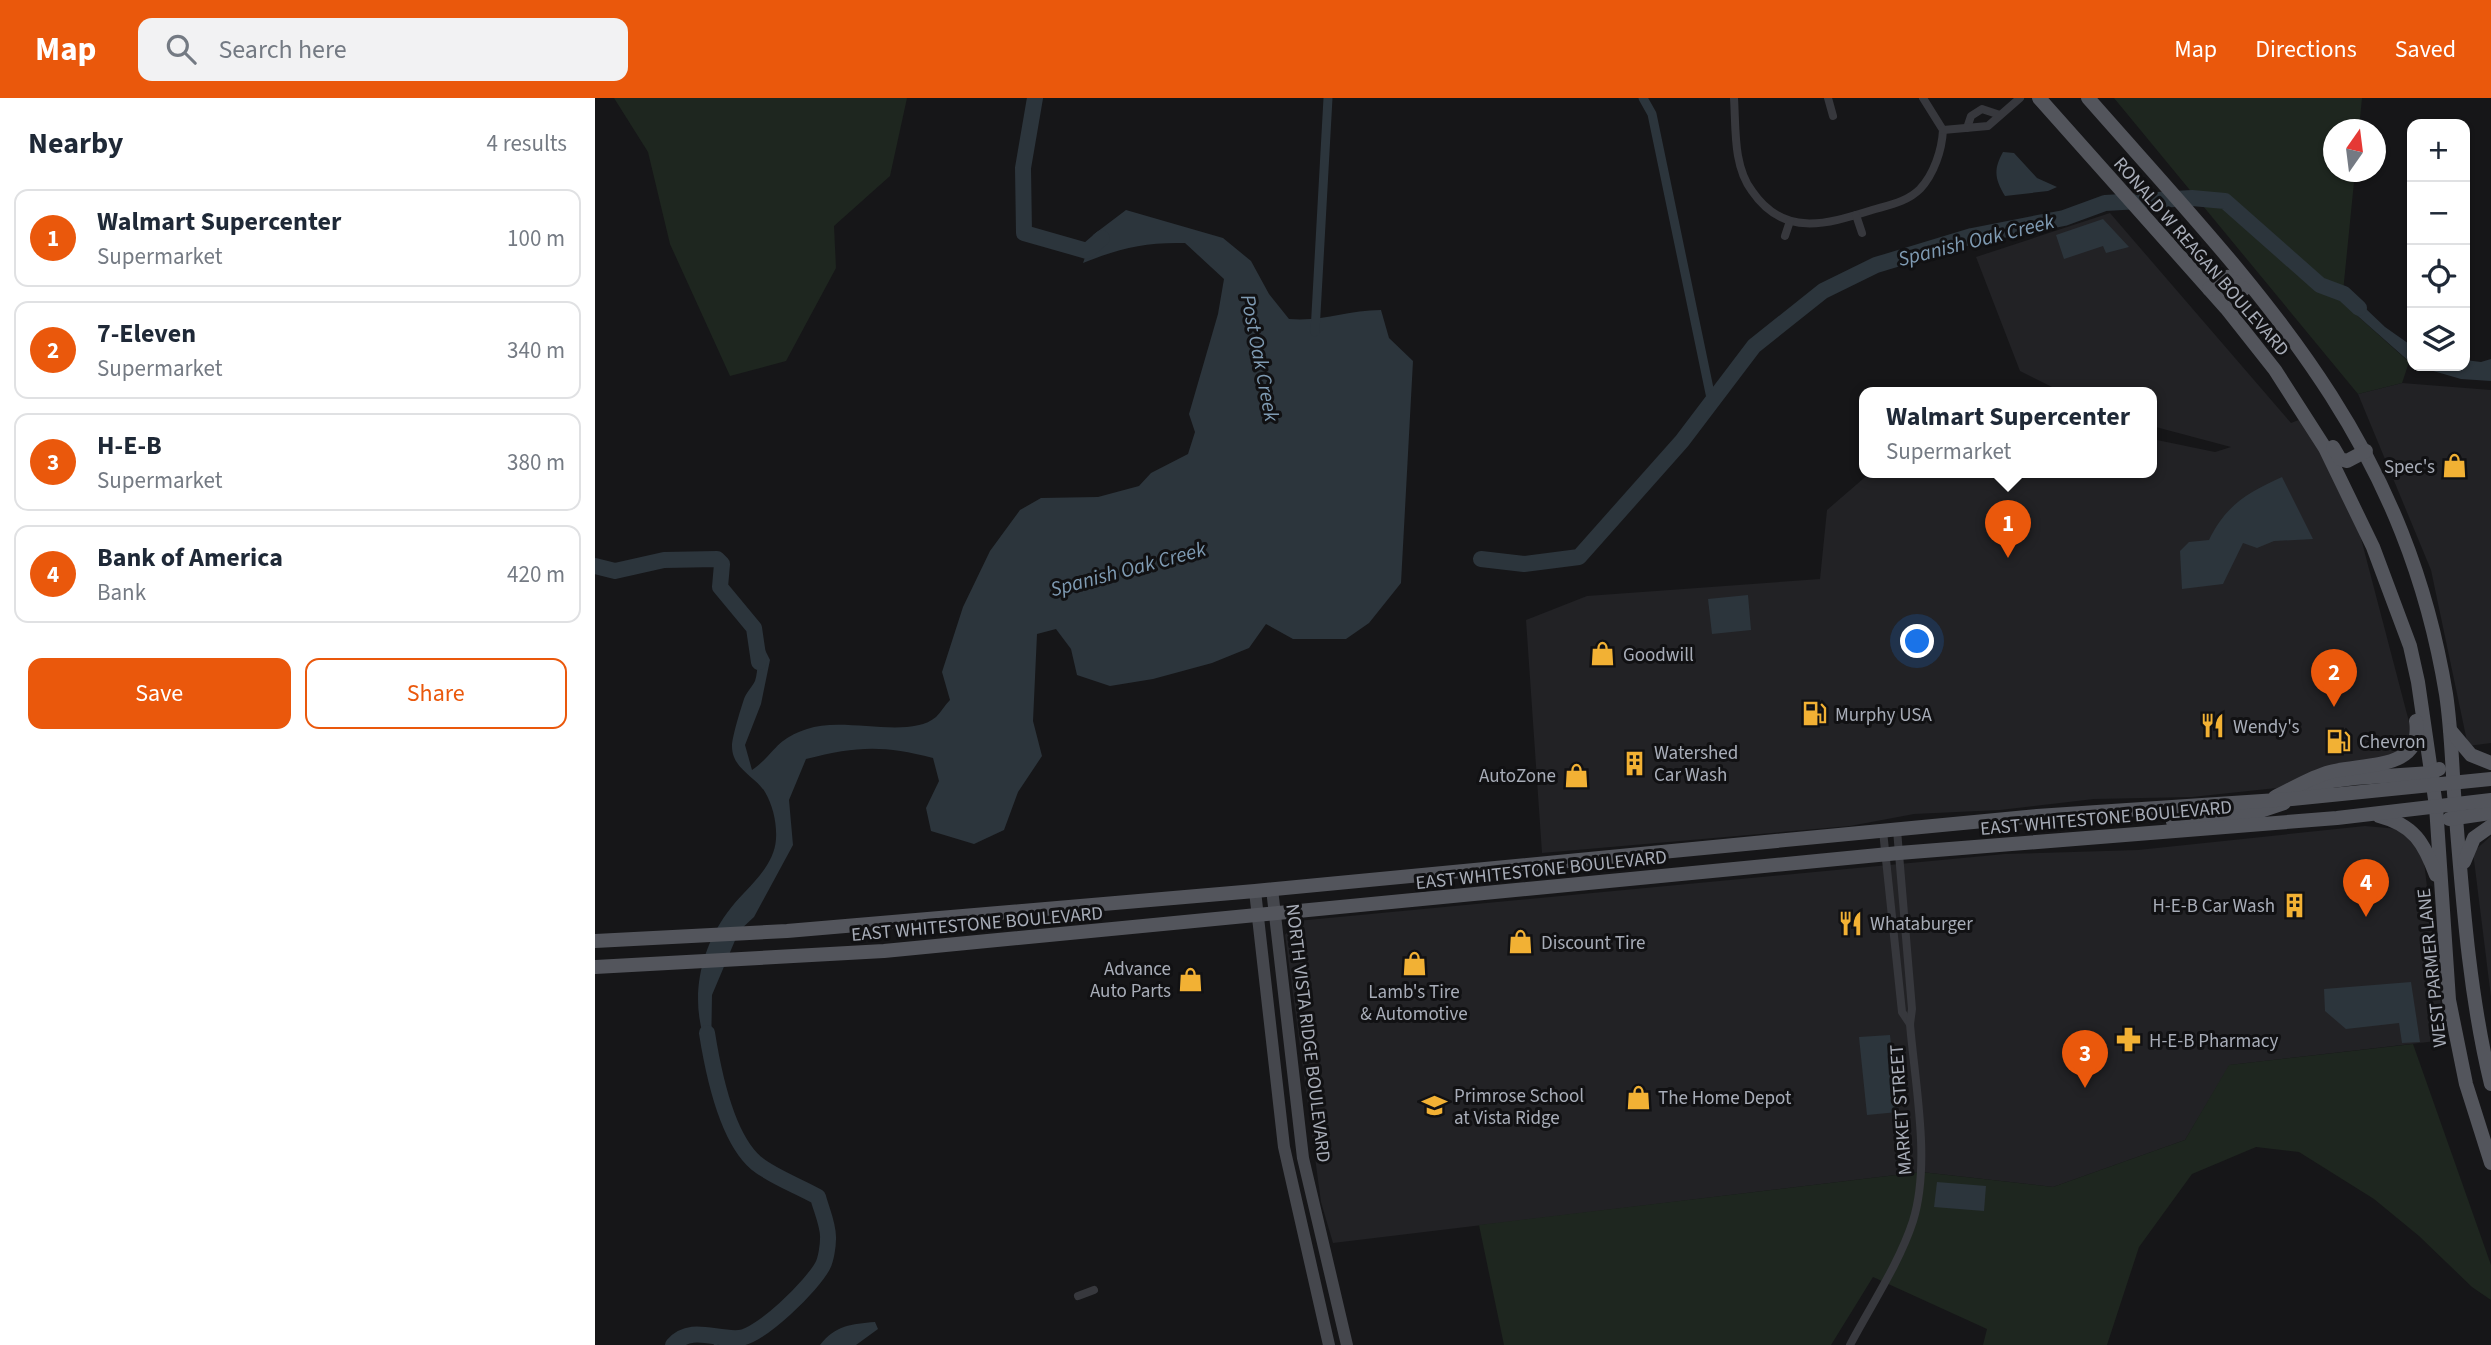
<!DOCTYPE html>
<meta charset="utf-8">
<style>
body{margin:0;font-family:"Source Sans 3",sans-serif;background:#f2f2f3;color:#1f2937}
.controls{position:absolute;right:21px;top:21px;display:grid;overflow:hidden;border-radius:14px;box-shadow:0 2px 5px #0004}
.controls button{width:63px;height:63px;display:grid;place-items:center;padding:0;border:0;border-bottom:2px solid #e0e1e3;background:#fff;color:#1f2937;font:35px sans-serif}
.compass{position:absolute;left:1728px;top:21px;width:63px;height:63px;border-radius:50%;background:#fff;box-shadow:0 2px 5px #0004;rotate:14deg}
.you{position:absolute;left:1323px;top:544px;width:24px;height:24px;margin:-18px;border:5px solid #fff;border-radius:50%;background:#1a73e8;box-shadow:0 0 0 10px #1a73e833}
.badge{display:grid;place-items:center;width:46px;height:46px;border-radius:50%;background:#ea580c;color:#fff;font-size:23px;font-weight:700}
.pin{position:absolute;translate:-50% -58px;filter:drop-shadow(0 2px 4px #0008)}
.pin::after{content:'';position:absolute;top:37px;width:24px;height:21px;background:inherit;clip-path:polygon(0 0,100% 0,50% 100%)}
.popup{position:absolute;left:1264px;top:289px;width:298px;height:91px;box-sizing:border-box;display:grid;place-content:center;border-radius:14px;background:#fff;filter:drop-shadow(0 2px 5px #0005);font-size:23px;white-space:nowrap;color:#747a83}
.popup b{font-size:26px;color:#1f2937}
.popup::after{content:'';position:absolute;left:50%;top:100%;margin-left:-14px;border:14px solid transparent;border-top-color:#fff}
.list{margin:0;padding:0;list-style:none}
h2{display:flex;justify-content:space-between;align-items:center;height:91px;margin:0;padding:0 28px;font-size:30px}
h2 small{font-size:23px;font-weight:400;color:#747a83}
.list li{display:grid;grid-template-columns:46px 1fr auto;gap:21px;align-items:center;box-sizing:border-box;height:98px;margin:0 14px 14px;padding:0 14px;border:2px solid #e0e1e3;border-radius:14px}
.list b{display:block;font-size:26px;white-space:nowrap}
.list p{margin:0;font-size:23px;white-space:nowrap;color:#747a83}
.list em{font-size:23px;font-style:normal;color:#747a83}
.actions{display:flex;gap:14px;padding:21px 28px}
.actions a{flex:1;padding:16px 0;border:2px solid #ea580c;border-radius:14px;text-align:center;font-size:24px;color:#ea580c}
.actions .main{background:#ea580c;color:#fff}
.icon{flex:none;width:38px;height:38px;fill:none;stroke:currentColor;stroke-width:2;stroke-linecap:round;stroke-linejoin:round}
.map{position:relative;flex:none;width:1896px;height:1247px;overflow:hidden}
header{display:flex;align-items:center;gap:42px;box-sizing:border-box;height:98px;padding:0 35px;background:#ea580c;color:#fff}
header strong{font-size:33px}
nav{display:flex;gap:38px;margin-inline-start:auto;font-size:24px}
.search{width:490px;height:63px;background:#f2f2f3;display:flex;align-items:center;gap:18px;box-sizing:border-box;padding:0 24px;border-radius:14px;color:#747a83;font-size:26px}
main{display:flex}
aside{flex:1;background:#fff}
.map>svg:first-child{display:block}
.built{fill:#222225}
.green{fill:#1e261f}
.water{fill:#2c353c}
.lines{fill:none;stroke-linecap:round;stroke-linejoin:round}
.stream{stroke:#2c353c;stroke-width:2.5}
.canal{stroke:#2c353c;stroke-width:9}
.river{stroke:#2c353c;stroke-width:16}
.street{stroke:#37383d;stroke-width:8}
.secondary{stroke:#45474d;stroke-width:12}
.primary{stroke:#53555c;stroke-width:14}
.labels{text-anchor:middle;stroke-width:6;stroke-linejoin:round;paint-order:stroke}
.street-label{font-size:19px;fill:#a8adb8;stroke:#111113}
.poi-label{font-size:19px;fill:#a8adb8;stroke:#111113;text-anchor:start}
.water-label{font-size:21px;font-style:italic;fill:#7f9bb3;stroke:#111113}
</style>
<header>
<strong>Map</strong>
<div class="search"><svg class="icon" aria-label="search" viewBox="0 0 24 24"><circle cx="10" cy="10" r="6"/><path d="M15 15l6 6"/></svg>Search here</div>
<nav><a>Map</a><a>Directions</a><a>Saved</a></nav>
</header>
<main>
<aside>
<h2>Nearby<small>4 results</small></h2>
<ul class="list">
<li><span class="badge">1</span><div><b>Walmart Supercenter</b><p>Supermarket</p></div><em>100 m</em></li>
<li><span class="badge">2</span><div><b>7-Eleven</b><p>Supermarket</p></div><em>340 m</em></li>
<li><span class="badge">3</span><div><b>H-E-B</b><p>Supermarket</p></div><em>380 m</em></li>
<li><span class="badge">4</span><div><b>Bank of America</b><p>Bank</p></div><em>420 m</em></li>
</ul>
<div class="actions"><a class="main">Save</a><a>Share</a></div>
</aside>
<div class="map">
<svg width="1896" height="1247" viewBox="0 0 1896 1247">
<rect width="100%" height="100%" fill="#161618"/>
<g class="built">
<path d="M1515,115L1696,325L1711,319L1752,387L1818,639L1805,658L1691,689L1597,699L1499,701L1405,712L1319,716L1255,728L947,755L931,522L992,498L1225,481L1232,412L1276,374H1556L1557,341L1620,354L1636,349L1557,328L1556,294H1467L1425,273L1381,159Z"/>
<path d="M1807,285L1896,292V645L1873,648L1836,472L1763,296Z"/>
<path d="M1770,728L1804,731L1828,755L1850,942L1635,967L1590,1042L1458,1089L1326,1074L738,1145L726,1104L690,837L702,823L1410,756L1543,752Z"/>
<path d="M1896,738V899L1878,754Z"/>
</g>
<g class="green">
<path d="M19,0H312L295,78L239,128L241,170L191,263L135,278L75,146L53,54Z"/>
<path d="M1519,0H1767L1764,31L1738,32V74H1760L1747,204L1814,264L1807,285L1763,296Z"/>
<path d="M1818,946L1896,1167V1202L1877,1189L1824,1138L1779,1101L1704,1054L1661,1049L1597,1076L1544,1149L1512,1247H1388L1392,1231L1278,1179L1236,1247H909L884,1127L1326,1074L1458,1089L1590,1042L1634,967Z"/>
</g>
<g class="water">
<path d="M1408,54L1419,55L1442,80L1462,89L1453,93L1410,98C1400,81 1398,72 1408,54Z"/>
<path d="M531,112L628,140L656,163L674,196L694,221C728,224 752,212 786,212L794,240L818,263L806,485L774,525L751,541H698L671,526L654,550L617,565L558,581L515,588L482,577L476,551L461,531L442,536L438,623L447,658L423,694L409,732L379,746L336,733L331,710L344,683L338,660C288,647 262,648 211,661L194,702L198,747L159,819L144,833L117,897L116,957C93,911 102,856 132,815C148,792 179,772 181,741C182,725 178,708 170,694C160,678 137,671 137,648C137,639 146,610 149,601C151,595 157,589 160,583C165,568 161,544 159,530L175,562L166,606L150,647L157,672C182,654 179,642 212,631C249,618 314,642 341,619C346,614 350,607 355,602L347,574L368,509L395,453L425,412L446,400L503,399L544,388L556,375L593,356L600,334L594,316L623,216L629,181L590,145C550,144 525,150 488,165L498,137Z"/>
<path d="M1508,121L1534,149L1511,155L1508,148L1469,161L1461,137Z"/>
<path d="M1750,191L1790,229L1817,248V266L1747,204Z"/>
<path d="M1896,261V283L1866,281L1821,268H1870V262L1886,264Z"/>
<path d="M1687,379L1718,441L1679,443L1662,450L1648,445L1628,486L1587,491L1585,453L1594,444L1614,442C1631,407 1652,395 1687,379Z"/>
<path d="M1153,497L1156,532L1117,536L1113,501Z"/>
<path d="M1816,884L1825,944L1807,945L1804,925L1751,931L1730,913L1729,891Z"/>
<path d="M1295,937L1303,1014L1272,1017L1264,939Z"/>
<path d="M1342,1084L1391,1088L1389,1113L1339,1109Z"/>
<path d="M280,1224L283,1231L261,1247H225C241,1227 256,1226 280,1224Z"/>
</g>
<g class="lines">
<path class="stream" d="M120,1247L129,1239"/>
<g class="canal">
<path d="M1048,0L1057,16L1117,305"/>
<path d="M720,234L733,0"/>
</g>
<g class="river">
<path d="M440,0L428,70L429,135L492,153L507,140"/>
<path d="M886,461L929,466L984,459L1087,343L1159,248L1228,193L1281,167L1377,138L1469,120L1510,105L1597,100L1630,103L1725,187L1749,196L1764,210"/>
<path d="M0,468L20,473L69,462L122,461L127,466L125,489L159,530L164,564"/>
<path d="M78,1247C96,1227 120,1242 144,1240C165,1239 218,1187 228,1167C231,1161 233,1148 233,1141C234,1128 226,1111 223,1099C204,1088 178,1079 161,1065C131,1039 118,973 112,935"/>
</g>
<g class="street">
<path d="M1139,0C1141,30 1138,68 1157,93C1189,140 1232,126 1277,112C1294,107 1312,104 1325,91C1339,76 1347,52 1348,32L1328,0"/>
<path d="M1233,0L1238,18"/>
<path d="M1372,30L1376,18L1387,11L1405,17"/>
<path d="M1348,32L1393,28L1425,0"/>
<path d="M1261,117L1267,135"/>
<path d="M1190,138L1195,123"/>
<path d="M1288,733L1307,914L1315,926"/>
<path d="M483,1198L499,1192"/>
<path d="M1255,1247C1276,1207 1304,1166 1318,1123C1336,1065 1320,987 1315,926L1317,911L1302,732"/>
</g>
<g class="secondary">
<path d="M677,791L708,1060L752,1247"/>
<path d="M660,793L689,1049L734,1247"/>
</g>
<g class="primary">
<path d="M1444,0L1631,210L1680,272L1730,350L1778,449L1815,548L1823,584L1841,708L1854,902L1871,986L1896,1065"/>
<path d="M1493,0C1660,190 1808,334 1851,596C1856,629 1857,663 1859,695C1867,791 1873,892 1896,986"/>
<path d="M1614,191L1633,179L1649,191"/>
<path d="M1738,349L1745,361L1752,363L1771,353"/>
<path d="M1855,632L1876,657L1896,665"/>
<path d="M1707,696L1737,683L1760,680L1836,675L1844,671"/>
<path d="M1680,699C1699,690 1716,679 1735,674C1768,665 1829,673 1821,623"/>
<path d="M1784,718C1819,727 1829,745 1841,777"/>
<path d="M1854,721L1896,715"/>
<path d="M1578,724L1662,714L1689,705"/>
<path d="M1869,764L1879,740L1896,728"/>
<path d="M0,843L192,833L660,793L1442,718L1697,701L1896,681"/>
<path d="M0,869L289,853L1304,755L1742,720L1896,702"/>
</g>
</g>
<defs>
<symbol id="shop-bare" viewBox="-9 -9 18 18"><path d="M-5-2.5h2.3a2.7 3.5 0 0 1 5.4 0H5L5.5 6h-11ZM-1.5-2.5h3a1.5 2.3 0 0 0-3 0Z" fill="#f2b134" stroke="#111113" stroke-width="2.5" paint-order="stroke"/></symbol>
<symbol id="fuel-bare" viewBox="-9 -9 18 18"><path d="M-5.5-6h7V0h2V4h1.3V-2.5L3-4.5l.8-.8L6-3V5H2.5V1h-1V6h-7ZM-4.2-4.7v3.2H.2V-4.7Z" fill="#f2b134" stroke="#111113" stroke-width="2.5" paint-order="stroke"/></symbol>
<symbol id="restaurant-bare" viewBox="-9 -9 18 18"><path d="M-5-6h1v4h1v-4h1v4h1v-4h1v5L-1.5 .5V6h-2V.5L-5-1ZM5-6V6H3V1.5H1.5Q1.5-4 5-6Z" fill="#f2b134" stroke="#111113" stroke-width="2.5" paint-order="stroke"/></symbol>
<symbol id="building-bare" viewBox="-9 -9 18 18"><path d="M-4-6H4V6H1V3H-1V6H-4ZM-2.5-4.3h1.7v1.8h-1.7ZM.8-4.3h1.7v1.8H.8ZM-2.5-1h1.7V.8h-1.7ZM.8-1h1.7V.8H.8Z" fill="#f2b134" stroke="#111113" stroke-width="2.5" paint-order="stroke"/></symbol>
<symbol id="pharmacy-bare" viewBox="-9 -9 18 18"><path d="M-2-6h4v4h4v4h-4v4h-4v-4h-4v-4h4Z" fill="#f2b134" stroke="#111113" stroke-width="2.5" paint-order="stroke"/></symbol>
<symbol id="school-bare" viewBox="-9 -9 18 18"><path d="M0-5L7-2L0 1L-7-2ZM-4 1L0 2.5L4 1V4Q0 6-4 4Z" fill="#f2b134" stroke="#111113" stroke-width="2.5" paint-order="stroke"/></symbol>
</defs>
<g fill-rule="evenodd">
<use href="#shop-bare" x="1842" y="350" width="35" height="35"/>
<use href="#shop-bare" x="990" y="538" width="35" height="35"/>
<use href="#fuel-bare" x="1202" y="598" width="35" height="35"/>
<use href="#restaurant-bare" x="1600" y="610" width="35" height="35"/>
<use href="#fuel-bare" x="1726" y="626" width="35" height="35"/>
<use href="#building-bare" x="1022" y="648" width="35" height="35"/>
<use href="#shop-bare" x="964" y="660" width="35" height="35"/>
<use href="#building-bare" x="1682" y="790" width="35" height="35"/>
<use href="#restaurant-bare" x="1238" y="808" width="35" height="35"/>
<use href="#shop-bare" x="908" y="826" width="35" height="35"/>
<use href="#shop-bare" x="802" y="848" width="35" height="35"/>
<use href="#shop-bare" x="578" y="864" width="35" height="35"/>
<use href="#pharmacy-bare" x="1516" y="924" width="35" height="35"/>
<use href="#shop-bare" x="1026" y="982" width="35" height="35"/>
<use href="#school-bare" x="822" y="990" width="35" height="35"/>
</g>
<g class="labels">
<g class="street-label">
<text transform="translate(1607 158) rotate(49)" y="7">RONALD W REAGAN BOULEVARD</text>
<text transform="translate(1511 719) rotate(-5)" y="7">EAST WHITESTONE BOULEVARD</text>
<text transform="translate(946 771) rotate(-6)" y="7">EAST WHITESTONE BOULEVARD</text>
<text transform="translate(382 825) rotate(-5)" y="7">EAST WHITESTONE BOULEVARD</text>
<text transform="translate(1836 870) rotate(-96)" y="7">WEST PARMER LANE</text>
<text transform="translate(714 935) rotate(83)" y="7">NORTH VISTA RIDGE BOULEVARD</text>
<text transform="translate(1305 1012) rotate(-94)" y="7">MARKET STREET</text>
</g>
<g class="poi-label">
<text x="1840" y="375" text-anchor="end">Spec's</text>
<text x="1028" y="563">Goodwill</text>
<text x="1240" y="623">Murphy USA</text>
<text x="1638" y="635">Wendy's</text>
<text x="1764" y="650">Chevron</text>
<text x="1059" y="661">Watershed<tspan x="1059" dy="22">Car Wash</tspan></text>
<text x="961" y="684" text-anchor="end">AutoZone</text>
<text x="1680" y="814" text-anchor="end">H-E-B Car Wash</text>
<text x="1275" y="832">Whataburger</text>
<text x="946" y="851">Discount Tire</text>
<text x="576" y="877" text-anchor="end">Advance<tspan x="576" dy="22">Auto Parts</tspan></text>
<text x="819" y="900" text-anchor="middle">Lamb's Tire<tspan x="819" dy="22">&amp; Automotive</tspan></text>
<text x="1554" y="949">H-E-B Pharmacy</text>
<text x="859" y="1004">Primrose School<tspan x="859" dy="22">at Vista Ridge</tspan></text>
<text x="1063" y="1006">The Home Depot</text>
</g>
<g class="water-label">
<text transform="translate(1381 142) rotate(-14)" y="7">Spanish Oak Creek</text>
<text transform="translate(665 260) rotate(79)" y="7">Post Oak Creek</text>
<text transform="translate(533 471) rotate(-15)" y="7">Spanish Oak Creek</text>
</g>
</g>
</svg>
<div class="controls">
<button>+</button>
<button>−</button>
<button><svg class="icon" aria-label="locate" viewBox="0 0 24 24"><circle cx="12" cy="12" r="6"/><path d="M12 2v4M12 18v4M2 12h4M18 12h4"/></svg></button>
<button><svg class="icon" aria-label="layers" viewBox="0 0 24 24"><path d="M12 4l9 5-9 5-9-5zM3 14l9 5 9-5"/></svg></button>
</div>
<svg class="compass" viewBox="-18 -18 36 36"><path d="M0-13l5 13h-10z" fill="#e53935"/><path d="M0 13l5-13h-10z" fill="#747a83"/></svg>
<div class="you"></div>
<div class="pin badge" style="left:1413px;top:460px">1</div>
<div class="popup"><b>Walmart Supercenter</b>Supermarket</div>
<div class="pin badge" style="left:1739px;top:609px">2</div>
<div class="pin badge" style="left:1490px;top:990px">3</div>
<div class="pin badge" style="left:1771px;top:819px">4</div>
</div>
</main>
